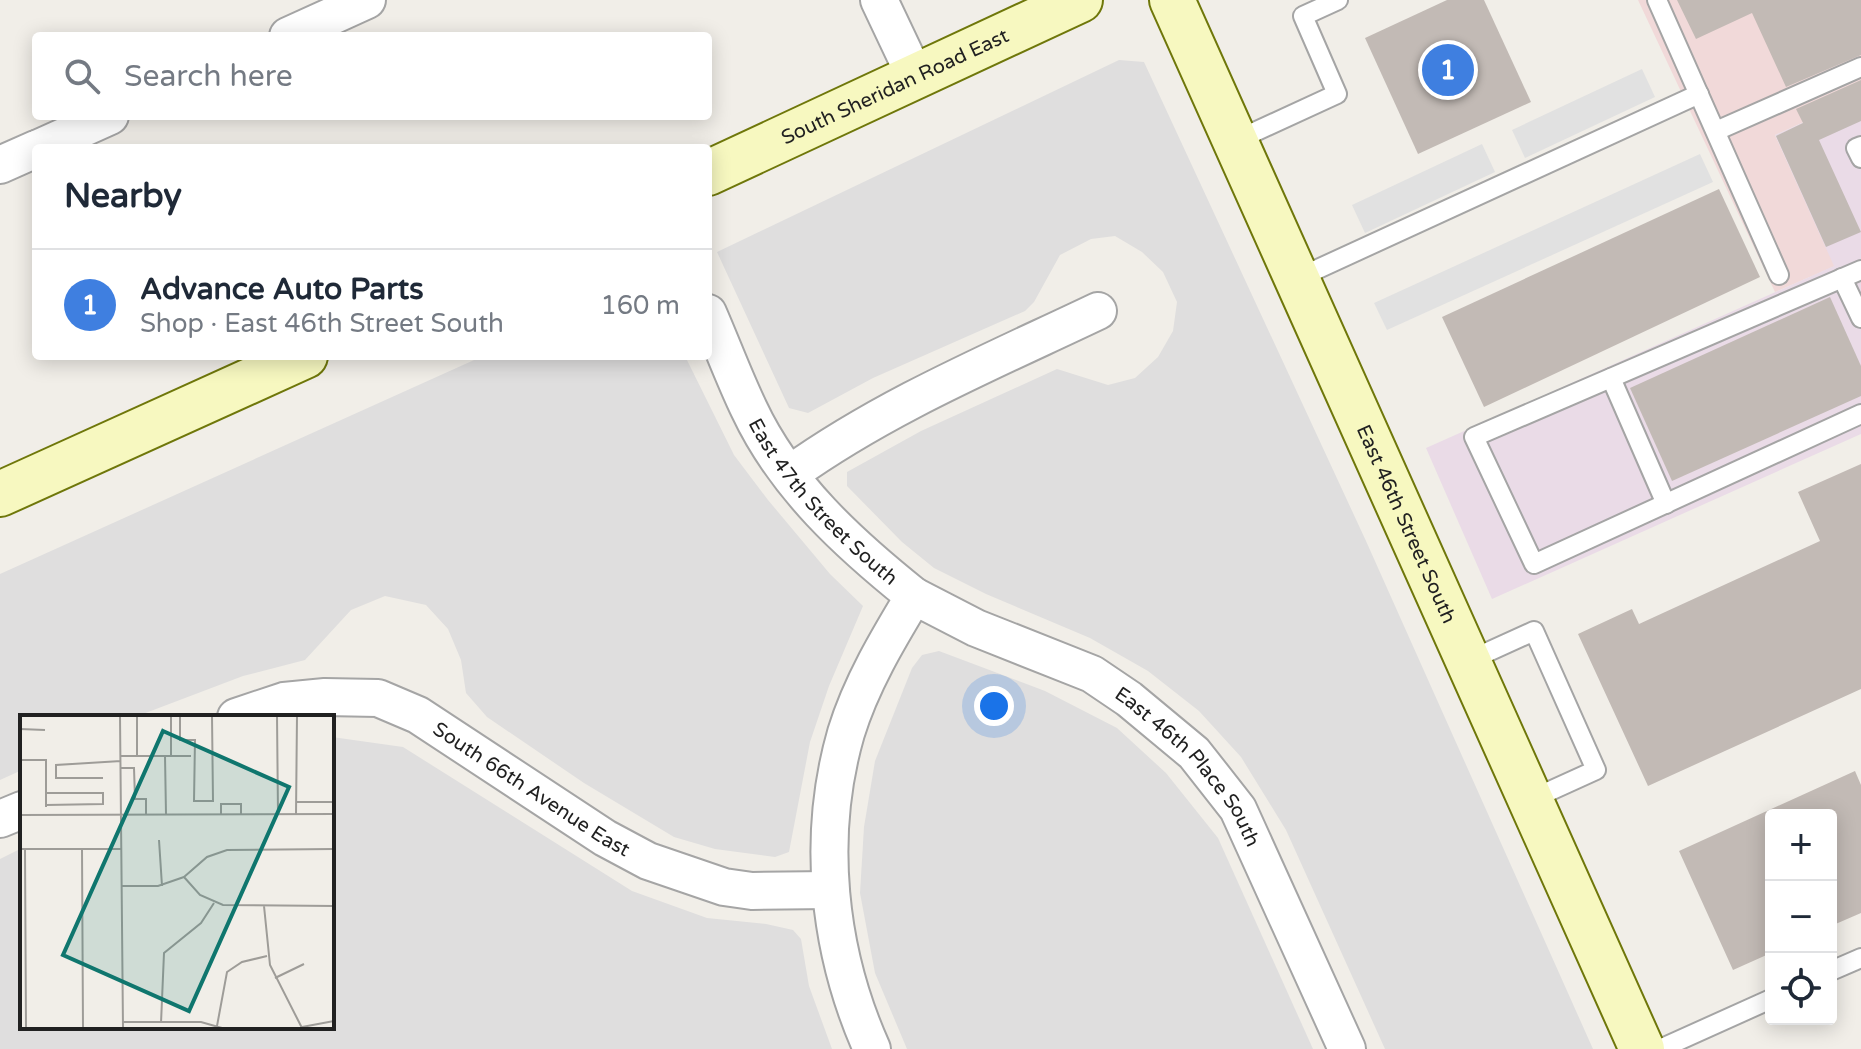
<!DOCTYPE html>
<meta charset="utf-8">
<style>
body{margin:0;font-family:"Varela Round",sans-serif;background:#f2f2f3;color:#1f2937}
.controls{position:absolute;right:24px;bottom:24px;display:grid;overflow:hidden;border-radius:8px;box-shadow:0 4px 20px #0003}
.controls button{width:72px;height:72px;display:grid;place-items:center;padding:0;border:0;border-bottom:2px solid #e0e1e3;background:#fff;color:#1f2937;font:40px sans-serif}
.you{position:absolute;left:994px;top:706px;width:28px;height:28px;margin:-20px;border:6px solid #fff;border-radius:50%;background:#1a73e8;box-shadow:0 0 0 12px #1a73e833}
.badge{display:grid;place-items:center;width:52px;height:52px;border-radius:50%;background:#db2777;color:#fff;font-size:26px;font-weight:700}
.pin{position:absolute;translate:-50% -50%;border:4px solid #fff;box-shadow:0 2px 8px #0006}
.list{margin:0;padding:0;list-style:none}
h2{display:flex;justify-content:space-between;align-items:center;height:104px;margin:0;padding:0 32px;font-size:34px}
h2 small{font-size:26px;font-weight:400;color:#747a83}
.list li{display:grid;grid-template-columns:52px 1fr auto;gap:24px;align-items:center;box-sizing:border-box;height:112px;padding:0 32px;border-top:2px solid #e0e1e3}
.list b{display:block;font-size:30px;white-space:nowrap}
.list p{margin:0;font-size:26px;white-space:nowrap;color:#747a83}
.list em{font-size:26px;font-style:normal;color:#747a83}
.icon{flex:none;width:44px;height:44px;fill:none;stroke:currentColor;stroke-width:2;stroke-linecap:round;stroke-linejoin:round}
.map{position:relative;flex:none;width:1861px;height:1049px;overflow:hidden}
.search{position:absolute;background:#fff;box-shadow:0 4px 20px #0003;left:32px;top:32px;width:680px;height:88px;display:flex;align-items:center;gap:20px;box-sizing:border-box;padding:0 28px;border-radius:8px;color:#747a83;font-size:30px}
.panel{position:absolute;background:#fff;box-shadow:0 4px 20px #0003;left:32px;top:144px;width:680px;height:216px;border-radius:8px}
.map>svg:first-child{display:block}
.residential{fill:#dfdede}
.commercial{fill:#f1d9d9}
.industrial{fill:#eadbe7}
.parking{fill:#e1e1e1}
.building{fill:#c2bab5}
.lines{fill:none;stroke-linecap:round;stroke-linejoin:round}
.lane-casing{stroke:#a5a5a5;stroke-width:22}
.street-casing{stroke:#a5a5a5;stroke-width:40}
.secondary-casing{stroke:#6f770a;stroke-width:48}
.lane{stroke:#fff;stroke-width:18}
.street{stroke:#fff;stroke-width:36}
.secondary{stroke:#f7f8c0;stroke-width:44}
.labels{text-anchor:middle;stroke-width:7;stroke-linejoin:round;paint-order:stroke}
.street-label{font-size:20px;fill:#212121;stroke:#fff}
.inset-road{fill:none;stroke:#9e9c98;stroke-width:2}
.view{fill:#0f766e;fill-opacity:0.15;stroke:#0f766e;stroke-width:4}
.inset-edge{fill:none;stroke:#212121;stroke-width:4}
</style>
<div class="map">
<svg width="1861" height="1049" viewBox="0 0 1861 1049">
<rect width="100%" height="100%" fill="#f1eee8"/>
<g class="residential">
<path d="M1119,60L1144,62L1366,541L1593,1049H1385L1286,830L1241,757L1199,711L1148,671L1090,638L986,594L934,568L902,542L847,486V472L921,431L1057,369L1108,385L1135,378L1158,357L1173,331L1177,302L1163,272L1142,252L1115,236L1091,239L1060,255L1034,302L1025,311L873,378L808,413L789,408L717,252Z"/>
<path d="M483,356H685L734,455L768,500L830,574L863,606L829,686L810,742L789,852L775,857L715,849L674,837L584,783L487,717L466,693L461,660L448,629L426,605L385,596L351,610L305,660L243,676L135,717H22V770L0,780V574Z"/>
<path d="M939,651L1045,691L1117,728L1166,773L1218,838L1313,1049H907L875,973L860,893L864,827L875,761L912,668L922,655Z"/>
<path d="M332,737L403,747L632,891L707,918L766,924L793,930L801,939L809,986L832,1049H0V859L22,848V1027H332Z"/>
</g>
<path class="commercial" d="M1638,0H1861V96L1775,135L1835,266L1775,292Z"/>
<path class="industrial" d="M1861,96V434L1492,599L1426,448L1834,266L1775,135Z"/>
<g class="parking">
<path d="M1642,69L1655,97L1525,158L1512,130Z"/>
<path d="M1482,144L1495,172L1365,233L1352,205Z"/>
<path d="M1700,154L1713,182L1387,330L1374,303Z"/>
</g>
<g class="building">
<path d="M1447,0H1484L1531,102L1418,154L1365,38Z"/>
<path d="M1677,0H1861V55L1786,87L1752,13L1696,39Z"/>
<path d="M1861,80V121L1819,140L1861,232L1826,247L1776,136L1803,123L1796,109Z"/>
<path d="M1719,189L1760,277L1484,407L1442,317Z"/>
<path d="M1830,297L1861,366V396L1672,481L1630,388Z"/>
<path d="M1861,464V689L1648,786L1578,634L1632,609L1639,624L1820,541L1798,492Z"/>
<path d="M1855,771L1861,785V913L1831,926V815H1771V953L1733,970L1679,851Z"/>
</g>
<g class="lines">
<defs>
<g id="lane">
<path d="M1657,0L1779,275"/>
<path d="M1716,131L1861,67"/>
<path d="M1235,141L1337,94L1303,16L1338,0"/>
<path d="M1861,146L1856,148L1861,158"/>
<path d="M1861,270L1474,437L1534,564L1861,414"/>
<path d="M1842,278L1861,318"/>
<path d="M1296,279L1699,94"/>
<path d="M1611,378L1666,504"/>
<path d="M1468,661L1534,631L1596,770L1530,800"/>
<path d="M1831,971L1861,958"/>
<path d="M1660,1049L1771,999"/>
</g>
<g id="street">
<path d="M879,0L915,76"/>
<path d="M288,36L367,0"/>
<path d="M39,148L110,116"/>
<path d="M0,165L36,149"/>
<path id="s1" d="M708,313C722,345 734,378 749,409C785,486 849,544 914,596C888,639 861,684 846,733C816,837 828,951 872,1049"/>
<path d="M790,474C885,406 993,361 1098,311"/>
<path id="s2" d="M914,596L976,628L1092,674L1129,699L1194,753L1238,809L1347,1049"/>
<path id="s3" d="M236,717L284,701L325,697L378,698L418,715L605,838L648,861L724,887L752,891L830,890"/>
<path d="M0,819L22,810"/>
</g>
<g id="secondary">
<path id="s4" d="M1172,0L1642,1049"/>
<path id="s5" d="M708,173L1080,0"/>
<path d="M0,494L305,356"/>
</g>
</defs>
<use href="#lane" class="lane-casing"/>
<use href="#street" class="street-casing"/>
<use href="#secondary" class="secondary-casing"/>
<use href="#lane" class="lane"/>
<use href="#street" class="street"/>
<use href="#secondary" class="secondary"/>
</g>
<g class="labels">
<g class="street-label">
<text dy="7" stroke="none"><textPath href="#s5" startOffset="206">South Sheridan Road East</textPath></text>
<text dy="7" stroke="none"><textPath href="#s1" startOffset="224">East 47th Street South</textPath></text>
<text dy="7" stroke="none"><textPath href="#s4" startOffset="574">East 46th Street South</textPath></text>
<text dy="7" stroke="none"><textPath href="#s2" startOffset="330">East 46th Place South</textPath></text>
<text dy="7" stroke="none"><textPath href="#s3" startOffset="324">South 66th Avenue East</textPath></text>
</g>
</g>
<g transform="translate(20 715)">
<rect width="314" height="314" fill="#f1eee8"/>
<path class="inset-road" d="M100,1L103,313M117,1V41M160,1V25H175L174,86H193L192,1M257,1L258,99M0,14L25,15M101,41H171M145,41L146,99M151,41V1M0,45H26V92M101,53H114L115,84H126V99M83,63H36V50L101,46M26,78H83V89L26,90M276,87H314M201,99V89H221V99M276,99L277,1M0,100L314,99M139,125L142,171M0,134H101M5,134L6,313M62,134L63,313M164,162L187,142L207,135L314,134M102,171H138L164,162L180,180L203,190L314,191M244,191L250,250L282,313M255,263L284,249M103,307H181L202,313M141,308L144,238L181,208L194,188M197,311L207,257L222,247L247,241M282,312L314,306"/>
<path class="view" d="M143,16L269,72L169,296L43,240Z"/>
<rect width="314" height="314" class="inset-edge"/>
</g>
</svg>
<div class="controls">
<button>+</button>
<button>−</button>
<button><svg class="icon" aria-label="locate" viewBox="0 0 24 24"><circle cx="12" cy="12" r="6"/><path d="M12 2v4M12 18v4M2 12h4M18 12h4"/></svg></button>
</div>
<div class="you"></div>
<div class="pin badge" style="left:1448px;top:70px;background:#3f7fe0">1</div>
<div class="search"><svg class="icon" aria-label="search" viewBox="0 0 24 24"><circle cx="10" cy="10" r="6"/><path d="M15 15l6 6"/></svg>Search here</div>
<section class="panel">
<h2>Nearby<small></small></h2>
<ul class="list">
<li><span class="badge" style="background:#3f7fe0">1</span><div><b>Advance Auto Parts</b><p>Shop · East 46th Street South</p></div><em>160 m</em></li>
</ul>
</section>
</div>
